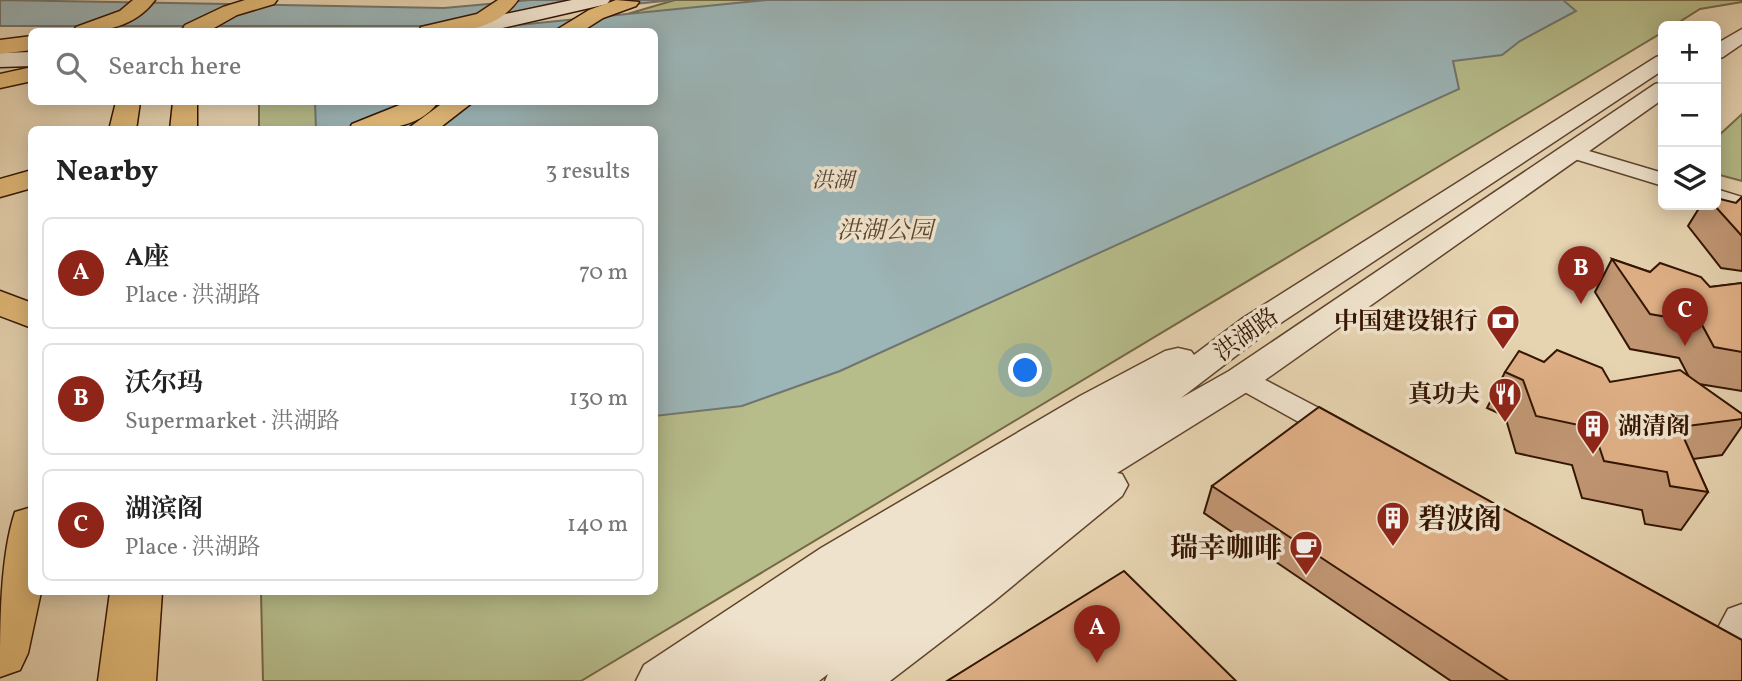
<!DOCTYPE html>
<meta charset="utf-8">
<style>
body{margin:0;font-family:Vollkorn,"Noto Serif SC",serif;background:#f6f6f6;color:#222}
.controls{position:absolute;right:21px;top:21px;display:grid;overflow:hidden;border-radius:10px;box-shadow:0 4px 18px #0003}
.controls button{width:63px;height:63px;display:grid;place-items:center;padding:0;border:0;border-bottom:2px solid #e0e0e0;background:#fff;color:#222;font:35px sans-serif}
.you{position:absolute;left:1026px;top:371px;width:24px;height:24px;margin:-18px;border:5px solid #fff;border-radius:50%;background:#1a73e8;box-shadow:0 0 0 10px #1a73e833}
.badge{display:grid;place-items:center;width:46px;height:46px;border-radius:50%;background:#8f2418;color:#fff;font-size:23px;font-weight:700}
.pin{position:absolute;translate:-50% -58px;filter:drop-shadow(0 2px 4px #0008)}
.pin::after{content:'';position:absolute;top:37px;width:24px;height:21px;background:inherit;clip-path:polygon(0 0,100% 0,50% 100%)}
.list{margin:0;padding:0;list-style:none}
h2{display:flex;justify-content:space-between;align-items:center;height:91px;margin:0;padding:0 28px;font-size:30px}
h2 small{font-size:23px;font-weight:400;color:#767676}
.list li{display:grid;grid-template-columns:46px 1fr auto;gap:21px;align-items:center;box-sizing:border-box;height:112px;margin:0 14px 14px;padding:0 14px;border:2px solid #e0e0e0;border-radius:10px}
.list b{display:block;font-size:26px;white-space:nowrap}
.list p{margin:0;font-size:23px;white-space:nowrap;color:#767676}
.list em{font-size:23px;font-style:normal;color:#767676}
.icon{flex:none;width:38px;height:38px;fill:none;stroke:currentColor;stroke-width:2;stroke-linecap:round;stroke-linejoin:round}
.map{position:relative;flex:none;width:1742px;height:681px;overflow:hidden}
.search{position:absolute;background:#fff;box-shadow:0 4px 18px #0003;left:28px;top:28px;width:630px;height:77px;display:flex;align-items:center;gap:18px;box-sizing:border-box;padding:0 24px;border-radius:10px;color:#767676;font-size:26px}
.panel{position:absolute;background:#fff;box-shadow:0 4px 18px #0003;left:28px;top:126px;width:630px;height:469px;border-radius:10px}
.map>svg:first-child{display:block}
.green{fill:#b6bc8a;stroke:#756846;stroke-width:2}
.water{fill:#9cb5b7;stroke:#72756f;stroke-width:2}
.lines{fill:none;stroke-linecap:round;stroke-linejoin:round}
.minor-casing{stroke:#60442e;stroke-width:3}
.tertiary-casing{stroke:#60442e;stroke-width:3}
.secondary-casing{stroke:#341502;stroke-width:3}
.primary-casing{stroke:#341502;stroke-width:3}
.minor{fill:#efe2cc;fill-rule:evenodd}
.tertiary{fill:#efe2cc;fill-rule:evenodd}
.secondary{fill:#efe2cc;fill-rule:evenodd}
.primary{fill:#e3ba78;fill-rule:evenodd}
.wall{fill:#c09673;stroke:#341502;stroke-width:2}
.building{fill:#dfaf86;stroke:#341502;stroke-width:2}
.labels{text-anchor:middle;stroke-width:7;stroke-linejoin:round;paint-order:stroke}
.far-water-label{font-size:21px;font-style:italic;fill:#534538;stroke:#efe2cc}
.park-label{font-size:24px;font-style:italic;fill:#5b472b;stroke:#efe2cc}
.poi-label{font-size:24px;font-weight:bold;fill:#341502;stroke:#efe2cc;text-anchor:end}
.street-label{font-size:24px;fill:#341502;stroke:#efe2cc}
.near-poi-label{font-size:28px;font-weight:bold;fill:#341502;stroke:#efe2cc;text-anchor:start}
</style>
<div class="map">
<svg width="1742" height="681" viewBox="0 0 1742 681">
<rect width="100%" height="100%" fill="#e6d3b0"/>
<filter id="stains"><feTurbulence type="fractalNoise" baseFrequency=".00286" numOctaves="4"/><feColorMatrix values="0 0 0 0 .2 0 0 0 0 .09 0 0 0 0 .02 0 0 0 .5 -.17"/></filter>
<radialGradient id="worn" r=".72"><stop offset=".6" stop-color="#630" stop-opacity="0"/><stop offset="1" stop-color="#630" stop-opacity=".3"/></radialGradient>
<g class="green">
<path d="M675,0H1742V2L1700,9L1673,26H1663V32L581,681H263L261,592H654V130L259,129V102H654V32L600,22Z"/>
<path d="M1742,114V181L1716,174V138Z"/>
</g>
<g class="water">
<path d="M0,0L444,8L531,0H673L423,26H0Z"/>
<path d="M766,0H1563L1576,11L1520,41L1502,55L1453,61L1459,89L840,371L742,406L655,416L654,130L316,129L315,102H654V32L458,31Z"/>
</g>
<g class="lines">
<defs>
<g id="minor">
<path d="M1572,146L1663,173V186L1565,156L1562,152L1565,148Z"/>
<path d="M1716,189L1742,197V211L1716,203Z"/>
<path d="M1242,370L1252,373L1353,426L1358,433L1353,440L1342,444L1331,440L1232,385L1227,379L1232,373Z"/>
<path d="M1742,604V654L1731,658L1717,653L1711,641L1728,609Z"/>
</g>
<g id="tertiary">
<path d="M1742,29V44L1723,57L1716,59V44Z"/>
<path d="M1663,55V70L1267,332L1181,398L1229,371L1655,84L1663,82V99L1255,387L1117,473L1122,474L1128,485L1122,496L993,602L890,681H825L828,674L819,681H636L644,665L821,548L1080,396L1165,351L1178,348L1191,351L1194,355L1243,318L1656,57Z"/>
</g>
<g id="secondary">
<path d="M572,0H610L607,4L485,32H442L445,27L453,25Z"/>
<path d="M32,52V66L0,67V53Z"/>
</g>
<g id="primary">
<path d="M133,0H155C135,27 104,32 73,32L76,27L120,11Z"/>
<path d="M245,0H277L274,4L237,15L207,32L182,30L185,25L223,7Z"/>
<path d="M498,0H518C495,33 455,32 418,32L421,27L477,14Z"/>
<path d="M616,0L639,2L636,6L603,18L581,32H553L589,10Z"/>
<path d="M32,36V50L0,54V40Z"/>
<path d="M32,67V81L0,88V74Z"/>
<path d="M116,102H140L136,130H109Z"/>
<path d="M173,102H197V130H170Z"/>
<path d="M407,102H438C419,130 378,130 349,130L352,124Z"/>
<path d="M444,102H473L437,130H406Z"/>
<path d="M32,170V188L0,197V179Z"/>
<path d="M0,291L32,303V328L0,316Z"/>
<path d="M32,507V592H41L28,653L20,670L0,677C0,626 0,557 15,512Z"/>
<path d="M110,592H162L156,681H98Z"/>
</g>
</defs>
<use href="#minor" class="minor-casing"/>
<use href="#tertiary" class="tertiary-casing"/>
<use href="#secondary" class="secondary-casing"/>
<use href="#primary" class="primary-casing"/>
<use href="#minor" class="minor"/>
<use href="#tertiary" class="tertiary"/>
<use href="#secondary" class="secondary"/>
<use href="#primary" class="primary"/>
</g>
<g class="wall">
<path d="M1742,197V271L1721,268L1688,226L1701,205H1716L1736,203Z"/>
<path d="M1612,259L1650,272L1710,287L1742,283V391L1699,384L1742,414V426L1722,455L1693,459L1708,492L1681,530L1645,524L1642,510L1582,498L1572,465L1516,453L1505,416L1487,408L1505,372L1544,362L1610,382L1689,377L1679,358L1630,349L1595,292Z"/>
<path d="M1212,486L1742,681H1451L1204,513Z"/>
</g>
<g class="building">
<path d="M1742,197V236L1741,235L1714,205H1716V198L1736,203Z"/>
<path d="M1612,259L1650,272L1660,263L1701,277L1710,287L1742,283V352L1714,347L1701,323L1650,314Z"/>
<path d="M1557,350L1602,368L1610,382L1680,370L1742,414V419L1679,427L1708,492L1670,486L1667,472L1604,461L1593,428L1536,416L1523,380L1505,372L1519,351L1544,362Z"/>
<path d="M1319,407L1742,640V681H1509L1212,486Z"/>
<path d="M1124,571L1236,681H947L992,653Z"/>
</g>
<defs>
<symbol id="bank-pin" viewBox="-11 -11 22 30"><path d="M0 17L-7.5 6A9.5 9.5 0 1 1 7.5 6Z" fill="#8f2418" stroke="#efe2cc"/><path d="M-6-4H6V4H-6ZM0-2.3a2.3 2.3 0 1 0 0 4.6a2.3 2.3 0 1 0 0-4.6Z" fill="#fff"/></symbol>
<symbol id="restaurant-pin" viewBox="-11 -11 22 30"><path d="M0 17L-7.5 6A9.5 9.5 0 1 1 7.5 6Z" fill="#8f2418" stroke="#efe2cc"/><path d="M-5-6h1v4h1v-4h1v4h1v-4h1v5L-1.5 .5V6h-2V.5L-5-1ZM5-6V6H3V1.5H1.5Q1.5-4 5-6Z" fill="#fff"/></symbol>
<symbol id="building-pin" viewBox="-11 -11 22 30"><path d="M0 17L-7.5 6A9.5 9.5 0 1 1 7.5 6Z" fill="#8f2418" stroke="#efe2cc"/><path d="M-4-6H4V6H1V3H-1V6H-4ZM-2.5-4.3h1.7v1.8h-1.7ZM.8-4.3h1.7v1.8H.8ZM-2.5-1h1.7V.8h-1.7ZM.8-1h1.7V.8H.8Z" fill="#fff"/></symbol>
<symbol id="cafe-pin" viewBox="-11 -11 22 30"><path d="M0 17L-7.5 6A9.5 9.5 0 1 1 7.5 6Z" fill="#8f2418" stroke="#efe2cc"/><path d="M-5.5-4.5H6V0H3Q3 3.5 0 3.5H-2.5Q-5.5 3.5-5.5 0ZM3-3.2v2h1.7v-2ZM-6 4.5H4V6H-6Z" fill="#fff"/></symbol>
</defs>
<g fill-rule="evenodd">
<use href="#bank-pin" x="1484" y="302" width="38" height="52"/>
<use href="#restaurant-pin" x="1486" y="375" width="38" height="52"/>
<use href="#building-pin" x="1574" y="407" width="38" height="52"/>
<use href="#building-pin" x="1374" y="499" width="38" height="52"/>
<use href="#cafe-pin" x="1287" y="528" width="38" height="52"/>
</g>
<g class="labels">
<g class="far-water-label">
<text x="833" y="187">洪湖</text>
</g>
<g class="park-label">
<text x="885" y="238">洪湖公园</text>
</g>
<g class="poi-label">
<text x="1478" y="329">中国建设银行</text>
<text x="1480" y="402">真功夫</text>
<text x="1618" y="434" text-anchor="start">湖清阁</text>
</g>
<g class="street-label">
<text transform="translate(1246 334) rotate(-36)" y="8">洪湖路</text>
</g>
<g class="near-poi-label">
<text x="1418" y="528">碧波阁</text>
<text x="1282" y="557" text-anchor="end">瑞幸咖啡</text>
</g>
</g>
<rect width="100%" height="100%" filter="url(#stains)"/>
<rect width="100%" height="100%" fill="url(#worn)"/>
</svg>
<div class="controls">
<button>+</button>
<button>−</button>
<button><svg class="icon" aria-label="layers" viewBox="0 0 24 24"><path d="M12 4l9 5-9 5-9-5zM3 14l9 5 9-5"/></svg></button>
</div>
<div class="you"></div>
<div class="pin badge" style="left:1097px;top:663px">A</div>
<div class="pin badge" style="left:1581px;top:304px">B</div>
<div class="pin badge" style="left:1685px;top:346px">C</div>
<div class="search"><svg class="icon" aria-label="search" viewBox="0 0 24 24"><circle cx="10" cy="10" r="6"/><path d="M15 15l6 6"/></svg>Search here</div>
<section class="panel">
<h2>Nearby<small>3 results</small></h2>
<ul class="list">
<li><span class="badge">A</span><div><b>A座</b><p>Place · 洪湖路</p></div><em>70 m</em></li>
<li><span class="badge">B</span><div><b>沃尔玛</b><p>Supermarket · 洪湖路</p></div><em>130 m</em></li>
<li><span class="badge">C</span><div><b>湖滨阁</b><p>Place · 洪湖路</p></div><em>140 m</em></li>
</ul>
</section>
</div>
